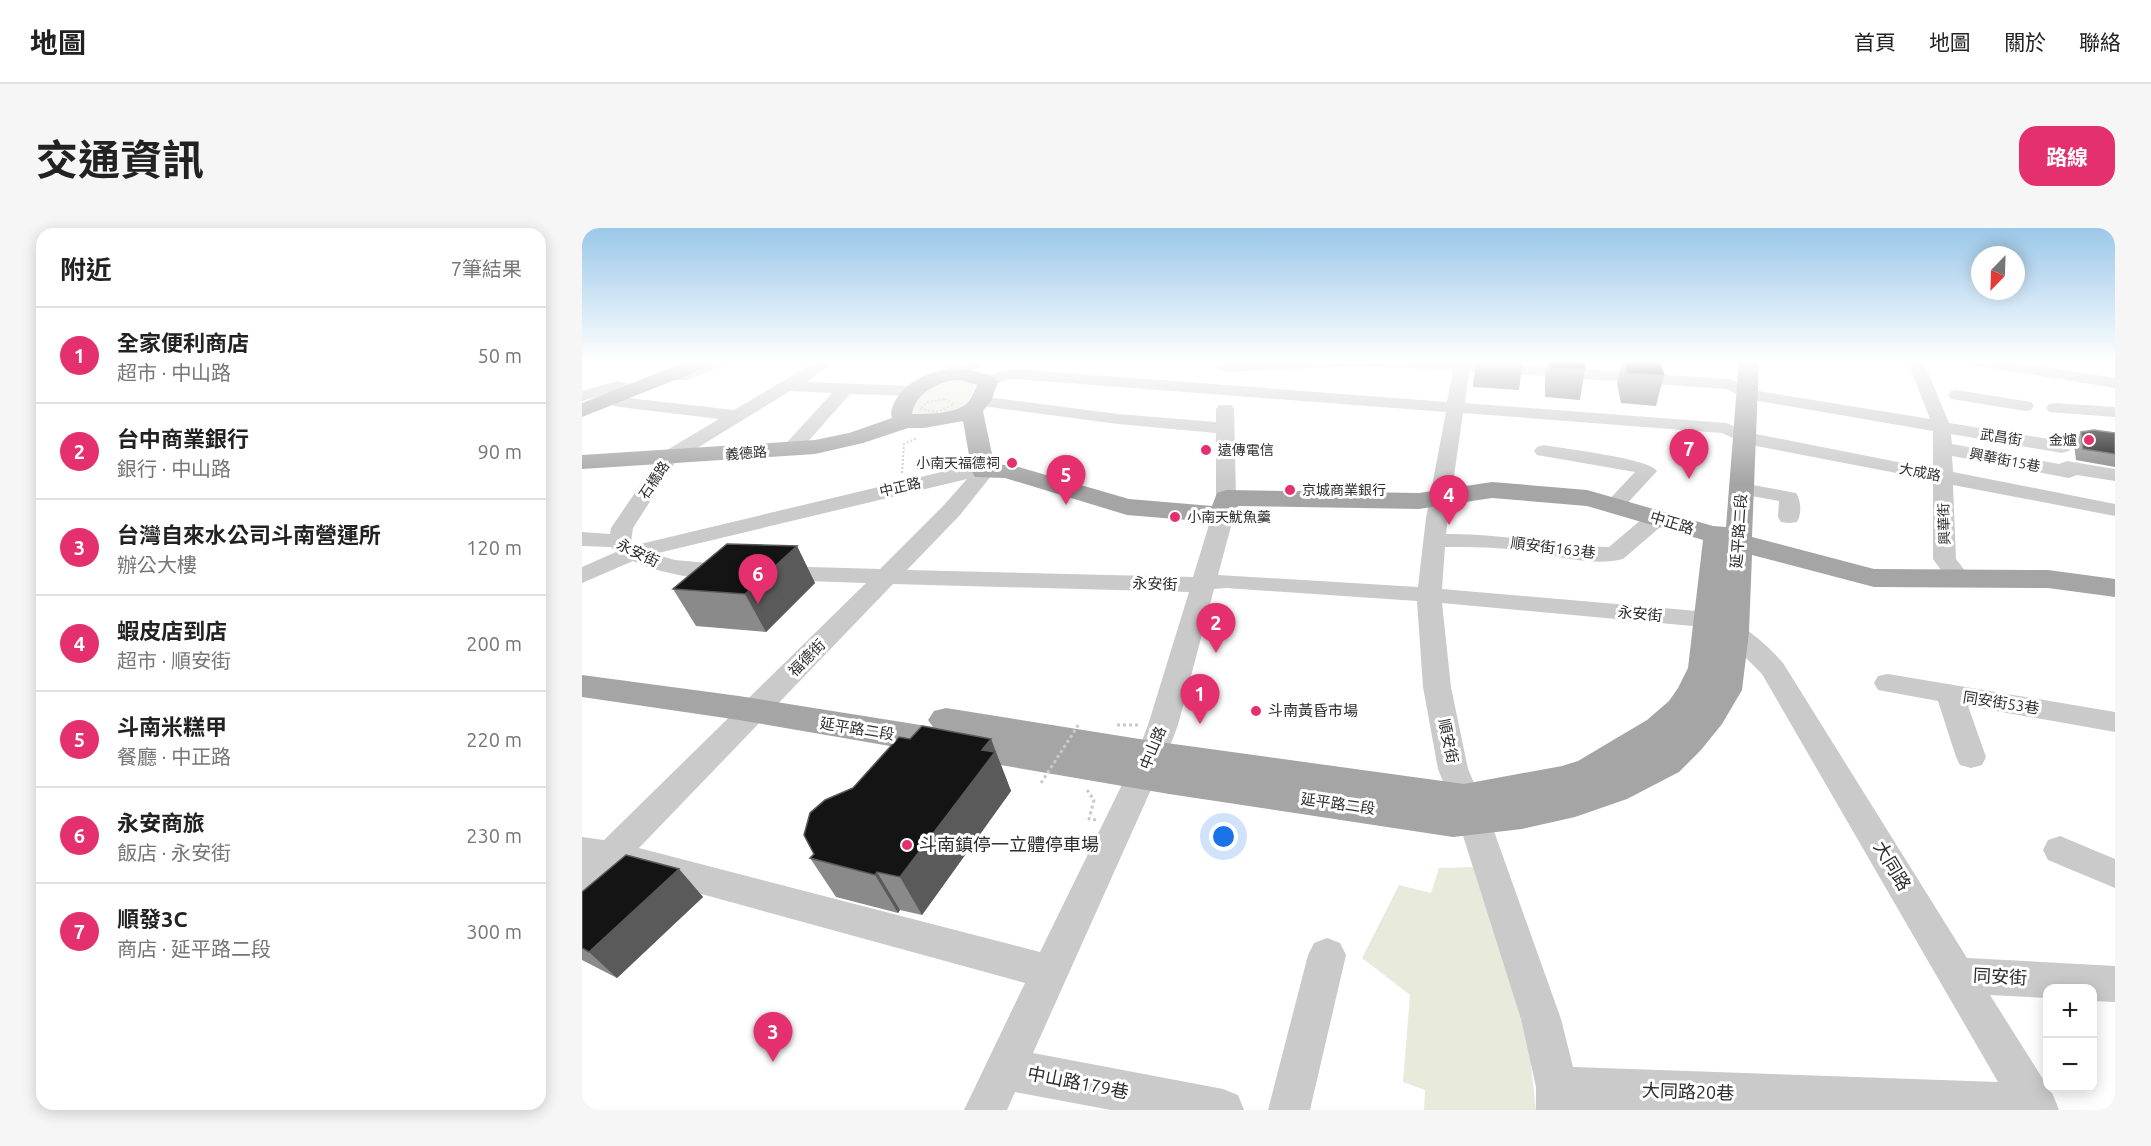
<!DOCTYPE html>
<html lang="zh-TW">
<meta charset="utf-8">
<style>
body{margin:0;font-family:Ubuntu,"Noto Sans TC",sans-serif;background:#f6f6f6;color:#222}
.controls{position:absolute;right:18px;bottom:18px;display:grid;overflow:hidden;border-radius:12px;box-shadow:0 3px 15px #0003}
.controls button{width:54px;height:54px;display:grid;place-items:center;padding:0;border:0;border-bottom:2px solid #e0e0e0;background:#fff;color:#222;font:30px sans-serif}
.compass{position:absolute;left:1389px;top:18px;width:54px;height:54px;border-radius:50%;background:#fff;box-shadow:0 3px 15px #0003;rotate:203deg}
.you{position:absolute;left:642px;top:609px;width:21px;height:21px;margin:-15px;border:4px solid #fff;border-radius:50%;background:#1a73e8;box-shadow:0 0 0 9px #1a73e833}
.badge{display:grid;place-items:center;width:39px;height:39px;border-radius:50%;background:#e4306e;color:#fff;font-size:20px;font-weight:700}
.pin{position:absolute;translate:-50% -50px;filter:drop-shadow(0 2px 3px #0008)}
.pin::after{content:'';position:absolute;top:32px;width:21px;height:18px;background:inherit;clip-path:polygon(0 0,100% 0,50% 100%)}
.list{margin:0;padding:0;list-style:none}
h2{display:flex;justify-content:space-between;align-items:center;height:78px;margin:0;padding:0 24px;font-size:26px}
h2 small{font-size:20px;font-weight:400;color:#767676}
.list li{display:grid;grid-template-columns:39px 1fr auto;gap:18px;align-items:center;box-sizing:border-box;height:96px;padding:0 24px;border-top:2px solid #e0e0e0}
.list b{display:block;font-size:22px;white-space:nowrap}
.list p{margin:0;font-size:20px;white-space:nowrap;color:#767676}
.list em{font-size:20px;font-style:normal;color:#767676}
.map{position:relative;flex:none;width:1533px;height:882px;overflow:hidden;border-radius:18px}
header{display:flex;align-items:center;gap:36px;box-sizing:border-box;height:84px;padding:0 30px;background:#fff;border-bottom:2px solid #e0e0e0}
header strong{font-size:28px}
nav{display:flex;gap:33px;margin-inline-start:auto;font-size:21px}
.intro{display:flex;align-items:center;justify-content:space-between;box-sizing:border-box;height:144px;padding:0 36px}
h1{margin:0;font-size:42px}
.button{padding:15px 27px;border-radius:18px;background:#e4306e;color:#fff;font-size:21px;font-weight:700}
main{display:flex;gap:36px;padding:0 36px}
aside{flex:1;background:#fff;border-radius:18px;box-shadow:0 3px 15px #0003}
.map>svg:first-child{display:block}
.green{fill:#e8ebdb}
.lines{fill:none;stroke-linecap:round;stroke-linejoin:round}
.path-far1{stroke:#cacaca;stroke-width:2;stroke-dasharray:2 2;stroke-linecap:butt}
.path{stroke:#cacaca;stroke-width:3;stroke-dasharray:3 3;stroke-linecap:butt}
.minor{fill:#cacaca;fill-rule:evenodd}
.major{fill:#a5a5a5;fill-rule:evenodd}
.path-bridge{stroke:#cacaca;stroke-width:3;stroke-dasharray:3 3;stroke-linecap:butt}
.wall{fill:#8a8a8a}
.shaded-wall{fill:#5a5a5a}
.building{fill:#141414;stroke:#5a5a5a;stroke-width:1.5}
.poi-dot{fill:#e4306e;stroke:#fff;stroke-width:2}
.labels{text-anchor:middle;stroke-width:6;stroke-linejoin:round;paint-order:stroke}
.far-street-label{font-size:14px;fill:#2d2d2d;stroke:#fff}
.far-poi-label{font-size:14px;fill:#2d2d2d;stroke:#fff;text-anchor:start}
.street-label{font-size:15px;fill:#2d2d2d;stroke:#fff}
.poi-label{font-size:15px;fill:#2d2d2d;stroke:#fff;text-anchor:start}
.near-poi-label{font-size:18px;fill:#2d2d2d;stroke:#fff;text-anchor:start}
.near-street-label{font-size:18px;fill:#2d2d2d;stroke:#fff}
</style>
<header>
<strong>地圖</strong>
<nav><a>首頁</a><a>地圖</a><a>關於</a><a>聯絡</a></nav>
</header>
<div class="intro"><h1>交通資訊</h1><a class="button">路線</a></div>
<main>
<aside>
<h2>附近<small>7筆結果</small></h2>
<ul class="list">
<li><span class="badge">1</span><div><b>全家便利商店</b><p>超市 · 中山路</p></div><em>50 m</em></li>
<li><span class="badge">2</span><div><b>台中商業銀行</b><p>銀行 · 中山路</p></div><em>90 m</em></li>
<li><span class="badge">3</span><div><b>台灣自來水公司斗南營運所</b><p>辦公大樓</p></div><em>120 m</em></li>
<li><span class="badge">4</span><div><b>蝦皮店到店</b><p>超市 · 順安街</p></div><em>200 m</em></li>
<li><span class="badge">5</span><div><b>斗南米糕甲</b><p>餐廳 · 中正路</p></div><em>220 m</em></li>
<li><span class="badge">6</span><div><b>永安商旅</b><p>飯店 · 永安街</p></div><em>230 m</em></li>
<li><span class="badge">7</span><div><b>順發3C</b><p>商店 · 延平路二段</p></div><em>300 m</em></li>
</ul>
</aside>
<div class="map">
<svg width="1533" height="882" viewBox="0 0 1533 882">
<rect width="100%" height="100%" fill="#fff"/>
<g class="green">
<path d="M377,152L390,155L392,160C389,165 387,173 383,178C373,188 339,192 328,184C341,160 349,154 377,152Z"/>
<path d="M891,639L945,801L954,882H842L843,862L821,854L828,767L780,730L817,657L849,665L857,640Z"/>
</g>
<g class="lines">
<g class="path-far1">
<path d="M363,171L372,176L355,184L338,181L345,174Z"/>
<path d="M320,245L322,216L335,210"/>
</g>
<g class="path">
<path d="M535,497H558"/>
<path d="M505,562L512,572L507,591L515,592"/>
</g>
<g class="minor">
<path d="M126,132H149L147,135L105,152H93L91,149L93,146Z"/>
<path d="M236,132H256L224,154L331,158L337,159L339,163L337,167L331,168L268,166L215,226H201L198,222L250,165L208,163L94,233L51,300L49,314L54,317L376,240H409L412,244L409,248L378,287L325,342L611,349L630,287L633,282L641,281L649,282L652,287L636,347L836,359L844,290L864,184L434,151L424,152L406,159L398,154L415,144L434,141L865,174L871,142L776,138L642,144L634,139L642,134L685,132H892L891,134L1148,151L1170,162L1348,191L1325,132H1341L1367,195L1480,213L1487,215L1489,219L1487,223L1480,225L1369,206L1370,216L1477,236L1485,233L1533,241V253L1495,247L1487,250L1370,228L1371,244L1533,276V288L1371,257L1374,331L1390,352L1386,357L1378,359L1370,357L1351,331V252L1164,216L1140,205L881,185L866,290L864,306C920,305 973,318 1027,319L1067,285L1075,284L1083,285L1086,290L1083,295L1041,331C1010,339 974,327 943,323C916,319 890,319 863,319L860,361L1127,384C1156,392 1181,412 1201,435L1385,730L1533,738V774L1510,773V760H1466V770L1408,767L1471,867L1477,882H954V859L939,791L876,592L856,541L841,459L835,373L644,360L632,361L596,497L585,526L451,825L641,861L656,867L662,882H529L433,864L425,882H382L443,755L36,643L12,667L0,672V609L22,612L284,355L193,352L185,350L181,345L185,340L193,338L298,341L362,277L385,251L72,326L93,332L160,338L164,343L160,348C130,356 79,346 51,333L0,355V339L34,324L29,319L0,318V304L28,306L29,300L80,225L137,191L38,179L32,178L29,174L32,170L38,169L152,182ZM887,143L1144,161L1165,171L1351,203V241L1169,205L1144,195L883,175ZM311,356L607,364L566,497L555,526L458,724L57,620ZM860,375L1121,399L1153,419L1180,446L1416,854L991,839L979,791L908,592L886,541L869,459Z"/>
<path d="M359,132H375L379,138L389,132H409L377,151L371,149Z"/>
<path d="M1380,132H1420L1533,150V160L1388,137Z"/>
<path d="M35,153L48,156L50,160L48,164L35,163L0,173V163Z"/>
<path d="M1375,162L1443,173L1449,174L1452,178L1449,182L1443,183L1369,171L1366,167L1369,163Z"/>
<path d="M398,168L536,186L634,194V181L637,177H649L652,181L654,270L651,274L644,276L637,274L634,270V205L536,196L392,177L389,173L392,169Z"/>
<path d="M1473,175L1533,179V189L1467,184L1464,180L1467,176Z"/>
<path d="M962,217C982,221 1066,230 1075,243L1040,281L1033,283L1026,281L1022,277L1053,244L955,227L952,223L955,219Z"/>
<path d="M1160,255L1214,265C1219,272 1220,286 1215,294L1207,295L1199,294L1196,289L1197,273L1153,265L1150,261L1153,257Z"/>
<path d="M1306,446L1533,484V504L1386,478L1404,529L1400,537L1389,540L1378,537L1374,529L1356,473L1296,462L1292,455L1296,448Z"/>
<path d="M1478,608L1533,631V660L1466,632L1461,622L1466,612Z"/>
<path d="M745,710L758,715L764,727L728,882H686L726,727L732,715Z"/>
</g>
<g class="major">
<path d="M108,132H135L133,136L0,189V175Z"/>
<path d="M1157,132H1177L1170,309L1292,341L1466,342L1533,351V369L1466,360L1292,359L1170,327L1167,404L1160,462L1140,496L1119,522L1097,544L1045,571L993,589L940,601L871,609L587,566L157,492L0,469V447L157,468L351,499L346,492L352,483L364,480L570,513L882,556L980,538L996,533L1065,492L1087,473L1096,460L1106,440L1121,312L1005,278L910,270L837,281L656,278L650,293L641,295L545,287L423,250L393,249L390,244L381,193L342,200H326L281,215L233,226L0,241V227L233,212L267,205L310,190C308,184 310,179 313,173C330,145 366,136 396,144C404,146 412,147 416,154L409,173L401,183L412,236L433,238L547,271L630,278L635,265L644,262L837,265L910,254L1005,262L1131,298L1144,299ZM379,152L395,157C392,163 389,173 383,177C370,186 345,186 330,186C334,164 358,152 379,152Z"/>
</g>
<path class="path-bridge" d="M459,555L497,496"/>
</g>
<g class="wall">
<path d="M894,132H941L937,162L891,159Z"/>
<path d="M966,132H1002L1003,141L998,172L963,169V151Z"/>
<path d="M1040,132H1077L1082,147L1074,178L1039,175L1035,156Z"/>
<path d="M1499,204L1533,205V239L1494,232L1492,216Z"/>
<path d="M215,318L233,355L184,404L114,398L91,361Z"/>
<path d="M328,511H409L429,563L340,687L318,682L316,685L254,669L228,630Z"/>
<path d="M97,641L121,669L35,750L0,732V664Z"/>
</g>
<g class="shaded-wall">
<path d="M215,318L233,355L184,404L163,366Z"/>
<path d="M409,511L429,563L340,687L318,649L400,522Z"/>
<path d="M97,641L121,669L35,750L7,724Z"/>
<path d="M295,644L318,682L316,685L293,647Z"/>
</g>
<g class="building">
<path d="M968,132H1002L1003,141L968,139Z"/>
<path d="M1043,132H1077L1082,147L1045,145Z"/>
<path d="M1512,202L1533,205V226L1501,221L1499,204Z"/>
<path d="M145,316L215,318L163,366L91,361Z"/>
<path d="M340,498L409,511L400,522L413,524L318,649L295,644L293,647L228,630L232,626L222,607L228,585L243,572L271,560L317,509L328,511Z"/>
<path d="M44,627L97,641L7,724L0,720V664Z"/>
</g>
<linearGradient id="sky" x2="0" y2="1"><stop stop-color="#9bc8e9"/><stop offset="0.52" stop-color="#fff"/><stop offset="1" stop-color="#fff" stop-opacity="0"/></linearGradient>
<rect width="1533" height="256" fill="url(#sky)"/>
<g class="poi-dot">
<circle cx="1507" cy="212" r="6"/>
<circle cx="624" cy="222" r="6"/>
<circle cx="430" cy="235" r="6"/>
<circle cx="708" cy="262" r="6"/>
<circle cx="593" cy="289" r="6"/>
<circle cx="674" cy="483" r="6"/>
<circle cx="325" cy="617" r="6"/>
</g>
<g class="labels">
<g class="far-street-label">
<text transform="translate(1419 209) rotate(9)" y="5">武昌街</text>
<text transform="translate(164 225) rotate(-4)" y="5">義德路</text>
<text transform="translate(1423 232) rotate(11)" y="5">興華街15巷</text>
<text transform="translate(1338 244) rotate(11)" y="5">大成路</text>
<text transform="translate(72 252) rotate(-56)" y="5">石橋路</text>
<text transform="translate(318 259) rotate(-13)" y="5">中正路</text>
<text transform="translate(1362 296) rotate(-92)" y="5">興華街</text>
</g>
<g class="far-poi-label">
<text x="1495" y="217" text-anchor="end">金爐</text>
<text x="636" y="227">遠傳電信</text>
<text x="418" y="240" text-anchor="end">小南天福德祠</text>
<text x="720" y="267">京城商業銀行</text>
<text x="605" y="294">小南天魷魚羹</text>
</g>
<g class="street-label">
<text transform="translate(1090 295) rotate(17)" y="5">中正路</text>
<text transform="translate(1157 303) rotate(-86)" y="5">延平路二段</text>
<text transform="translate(971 320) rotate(7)" y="5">順安街163巷</text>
<text transform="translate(56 325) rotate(26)" y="5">永安街</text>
<text transform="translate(573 356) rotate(2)" y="5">永安街</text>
<text transform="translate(1058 386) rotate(5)" y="5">永安街</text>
<text transform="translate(225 430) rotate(-45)" y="5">福德街</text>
<text transform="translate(1419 475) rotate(9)" y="5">同安街53巷</text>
<text transform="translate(275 501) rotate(9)" y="5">延平路二段</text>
<text transform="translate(866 513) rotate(78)" y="5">順安街</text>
<text transform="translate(571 520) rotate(-68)" y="5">中山路</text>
<text transform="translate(756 576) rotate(8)" y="5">延平路二段</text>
</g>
<g class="poi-label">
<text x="686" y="488">斗南黃昏市場</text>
</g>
<g class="near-poi-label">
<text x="337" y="623">斗南鎮停一立體停車場</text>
</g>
<g class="near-street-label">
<text transform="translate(1310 638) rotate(59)" y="6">大同路</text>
<text transform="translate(1418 749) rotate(3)" y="6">同安街</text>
<text transform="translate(496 855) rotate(11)" y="6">中山路179巷</text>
<text transform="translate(1106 864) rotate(2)" y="6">大同路20巷</text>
</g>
</g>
</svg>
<div class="controls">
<button>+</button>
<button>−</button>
</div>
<svg class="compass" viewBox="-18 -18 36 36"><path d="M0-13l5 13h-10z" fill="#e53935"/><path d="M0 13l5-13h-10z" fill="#767676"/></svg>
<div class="you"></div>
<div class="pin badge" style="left:618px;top:496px">1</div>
<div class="pin badge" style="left:634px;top:425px">2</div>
<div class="pin badge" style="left:191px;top:834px">3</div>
<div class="pin badge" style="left:867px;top:297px">4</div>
<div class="pin badge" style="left:484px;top:277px">5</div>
<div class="pin badge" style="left:176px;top:376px">6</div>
<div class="pin badge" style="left:1107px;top:251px">7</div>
</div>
</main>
